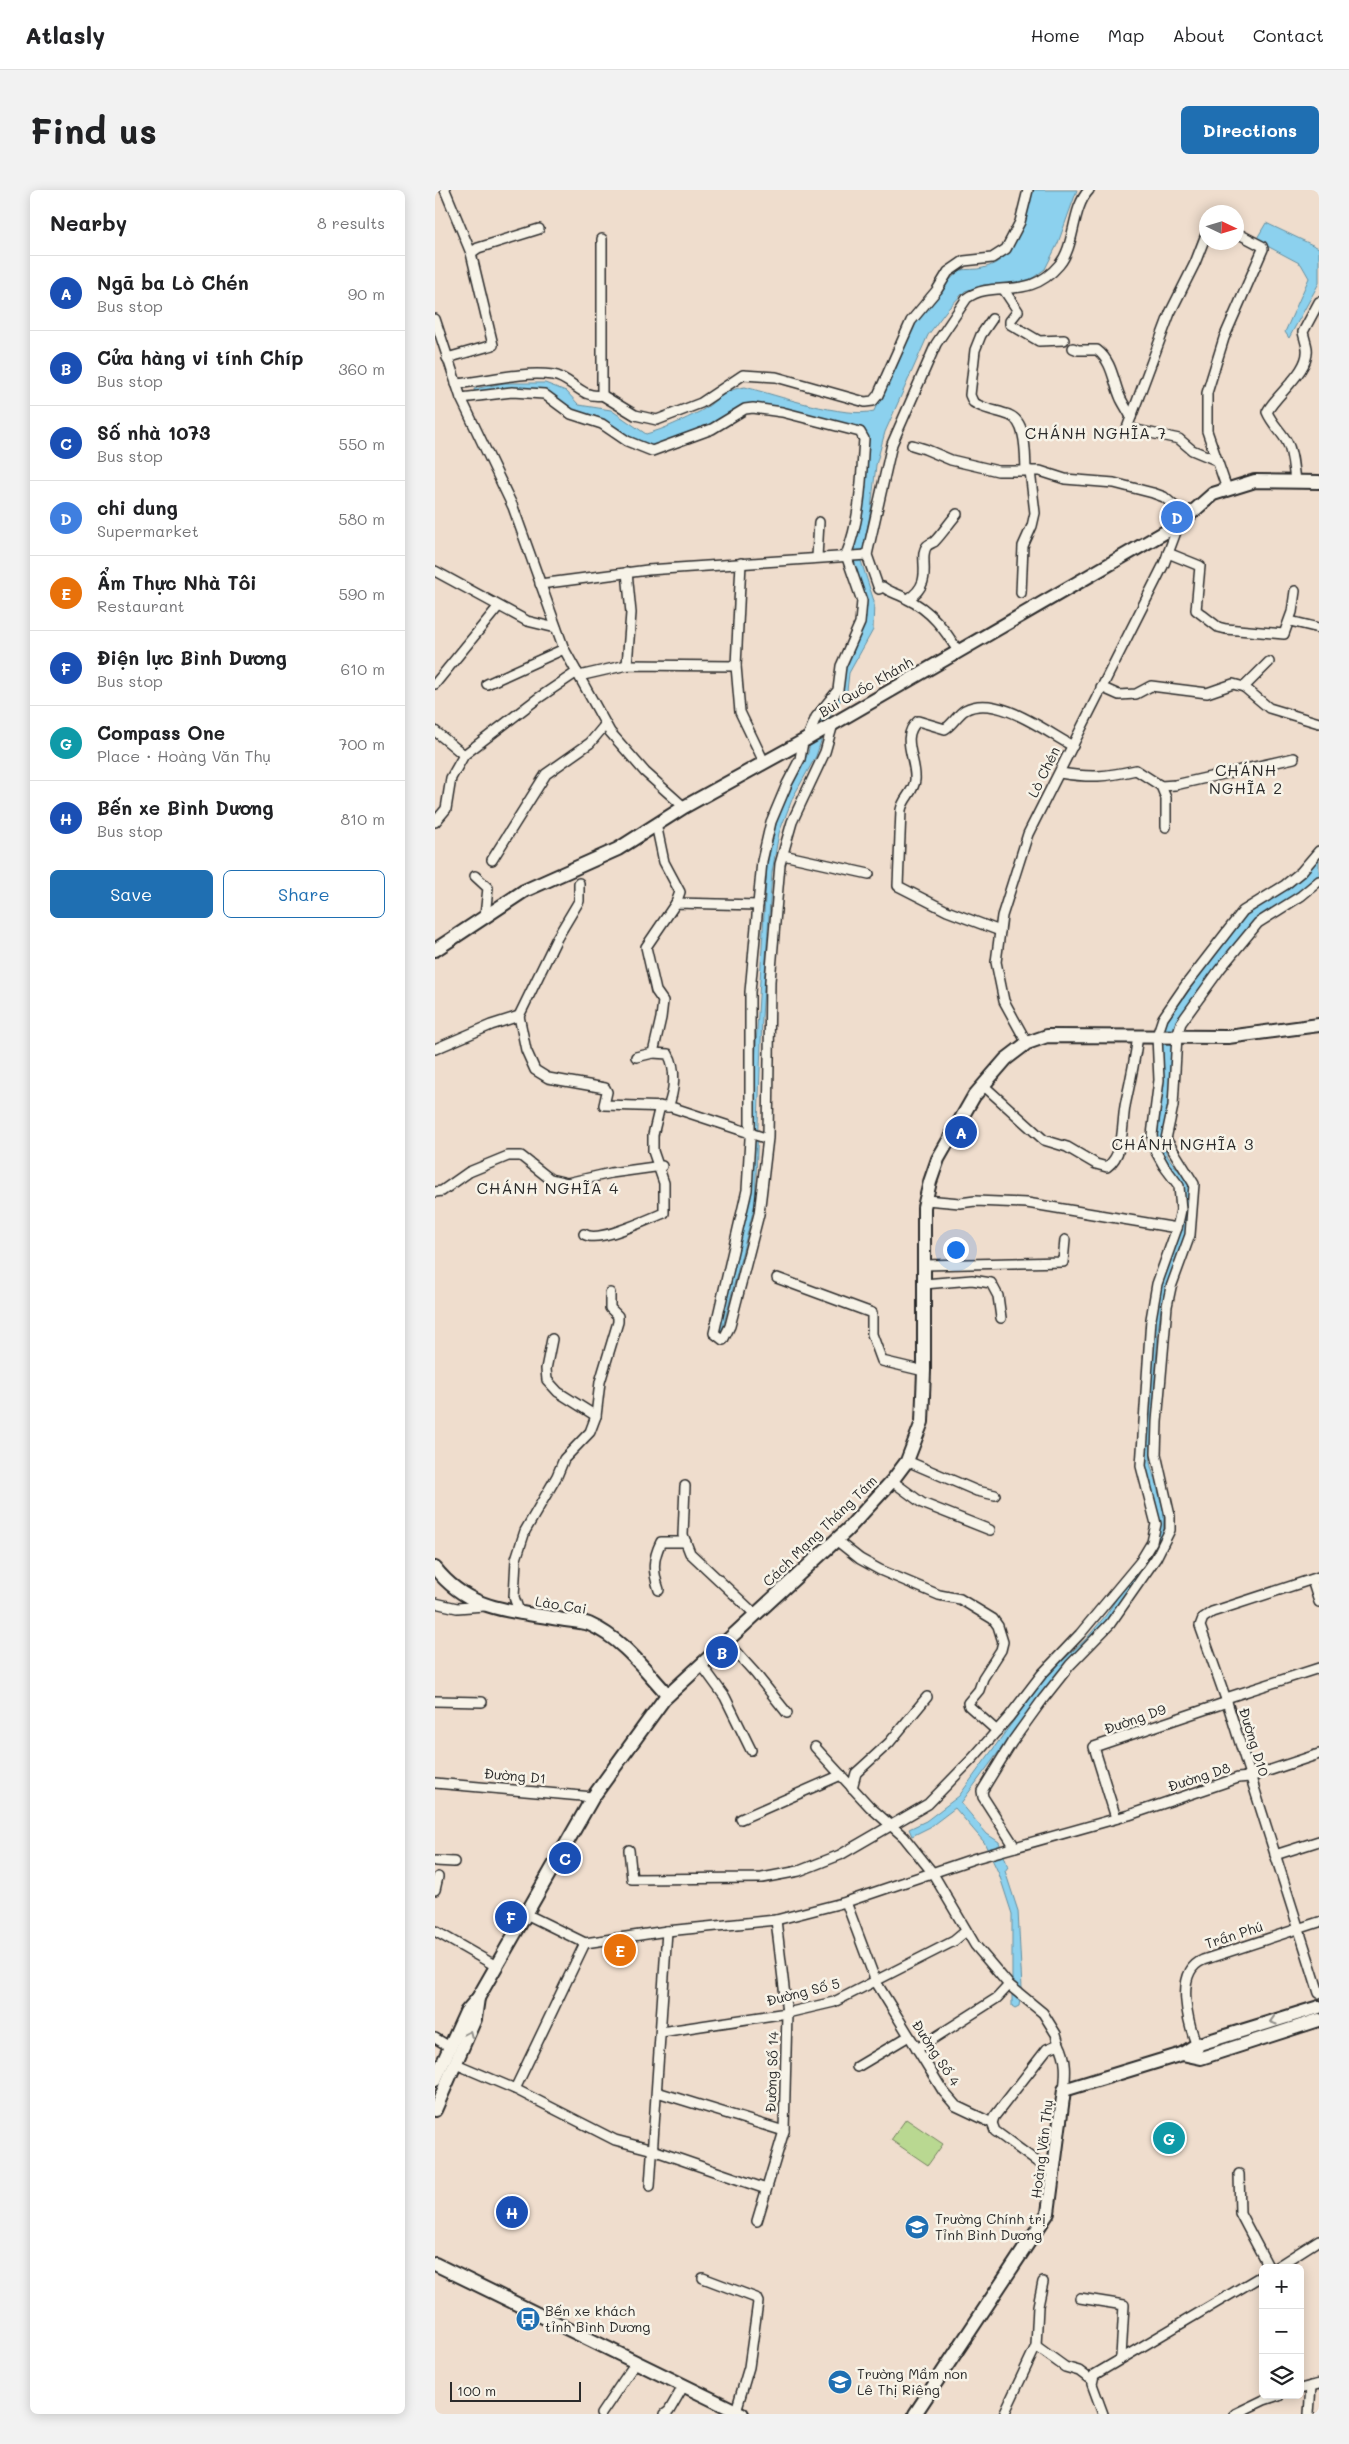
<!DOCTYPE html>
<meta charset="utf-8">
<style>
body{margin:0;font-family:Mali,sans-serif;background:#f2f2f2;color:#202124}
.controls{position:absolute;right:15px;bottom:15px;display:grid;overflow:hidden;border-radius:8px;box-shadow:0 2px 12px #0003}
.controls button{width:45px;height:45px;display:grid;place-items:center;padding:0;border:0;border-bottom:1px solid #e0e0e0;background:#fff;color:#202124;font:25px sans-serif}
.compass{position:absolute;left:764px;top:15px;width:45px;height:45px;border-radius:50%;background:#fff;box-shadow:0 2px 12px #0003;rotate:94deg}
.scale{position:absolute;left:15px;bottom:12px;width:131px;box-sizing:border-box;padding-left:5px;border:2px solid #2b2b2b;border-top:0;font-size:14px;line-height:18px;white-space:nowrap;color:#2b2b2b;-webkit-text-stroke:4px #f7f3e8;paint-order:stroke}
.you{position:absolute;left:520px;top:1059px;width:18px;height:18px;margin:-12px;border:4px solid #fff;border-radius:50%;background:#1a73e8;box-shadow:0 0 0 8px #1a73e833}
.badge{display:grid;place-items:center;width:32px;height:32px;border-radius:50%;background:#1f6fb2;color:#fff;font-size:16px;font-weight:700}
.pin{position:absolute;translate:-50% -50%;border:2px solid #fff;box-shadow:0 1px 5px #0006}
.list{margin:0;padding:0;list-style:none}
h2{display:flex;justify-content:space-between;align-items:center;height:65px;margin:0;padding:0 20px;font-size:21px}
h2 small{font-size:16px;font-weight:400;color:#757577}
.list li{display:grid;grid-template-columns:32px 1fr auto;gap:15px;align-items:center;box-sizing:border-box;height:75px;padding:0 20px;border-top:1px solid #e0e0e0}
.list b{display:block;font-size:19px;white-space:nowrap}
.list p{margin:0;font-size:16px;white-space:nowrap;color:#757577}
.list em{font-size:16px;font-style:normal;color:#757577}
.actions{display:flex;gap:10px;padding:15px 20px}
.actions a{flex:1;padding:11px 0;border:1px solid #1f6fb2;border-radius:8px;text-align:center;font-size:18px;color:#1f6fb2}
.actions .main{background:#1f6fb2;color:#fff}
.icon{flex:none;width:28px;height:28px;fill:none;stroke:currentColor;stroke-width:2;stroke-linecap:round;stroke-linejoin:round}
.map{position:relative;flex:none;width:884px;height:2224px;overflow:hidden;border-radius:8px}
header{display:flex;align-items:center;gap:30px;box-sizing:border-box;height:70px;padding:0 25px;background:#fff;border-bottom:1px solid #e0e0e0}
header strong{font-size:24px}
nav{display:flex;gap:28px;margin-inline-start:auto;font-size:18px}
.intro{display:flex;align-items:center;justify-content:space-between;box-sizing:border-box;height:120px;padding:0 30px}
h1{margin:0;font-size:35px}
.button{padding:12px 22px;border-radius:8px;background:#1f6fb2;color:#fff;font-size:18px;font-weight:700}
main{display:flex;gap:30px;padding:0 30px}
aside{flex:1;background:#fff;border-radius:8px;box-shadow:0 2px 12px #0003}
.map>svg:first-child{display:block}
.green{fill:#b9d891;stroke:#72825e}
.water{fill:#8cd1ee;stroke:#658fa0}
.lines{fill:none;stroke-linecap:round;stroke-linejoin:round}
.street-casing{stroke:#2b2b2b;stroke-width:12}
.secondary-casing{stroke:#2b2b2b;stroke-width:16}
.street{stroke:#f7f3e8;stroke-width:9}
.secondary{stroke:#f7f3e8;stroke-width:12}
.oneway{stroke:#918f8a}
.labels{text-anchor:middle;stroke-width:5;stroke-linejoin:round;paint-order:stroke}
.street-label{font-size:14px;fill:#2b2b2b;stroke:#f7f3e8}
.poi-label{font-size:14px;fill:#2b2b2b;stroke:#f7f3e8;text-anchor:start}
.quarter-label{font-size:16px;letter-spacing:1px;fill:#2b2b2b;stroke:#f7f3e8}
</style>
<header>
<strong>Atlasly</strong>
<nav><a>Home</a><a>Map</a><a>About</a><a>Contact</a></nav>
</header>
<div class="intro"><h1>Find us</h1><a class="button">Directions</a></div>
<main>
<aside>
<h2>Nearby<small>8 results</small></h2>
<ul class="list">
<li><span class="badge" style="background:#1a4fb4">A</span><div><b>Ngã ba Lò Chén</b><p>Bus stop</p></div><em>90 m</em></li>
<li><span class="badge" style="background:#1a4fb4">B</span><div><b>Cửa hàng vi tính Chíp</b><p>Bus stop</p></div><em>360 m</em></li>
<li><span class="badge" style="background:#1a4fb4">C</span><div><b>Số nhà 1073</b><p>Bus stop</p></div><em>550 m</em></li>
<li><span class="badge" style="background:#3f7fe0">D</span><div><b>chi dung</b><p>Supermarket</p></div><em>580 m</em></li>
<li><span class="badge" style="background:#e8710a">E</span><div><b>Ẩm Thực Nhà Tôi</b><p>Restaurant</p></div><em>590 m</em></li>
<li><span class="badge" style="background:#1a4fb4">F</span><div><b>Điện lực Bình Dương</b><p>Bus stop</p></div><em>610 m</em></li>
<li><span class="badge" style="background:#0f9aa8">G</span><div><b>Compass One</b><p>Place · Hoàng Văn Thụ</p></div><em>700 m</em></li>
<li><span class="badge" style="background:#1a4fb4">H</span><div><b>Bến xe Bình Dương</b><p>Bus stop</p></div><em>810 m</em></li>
</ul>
<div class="actions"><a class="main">Save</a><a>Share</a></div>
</aside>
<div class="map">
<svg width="884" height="2224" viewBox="0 0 884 2224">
<rect width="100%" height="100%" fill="#efddcd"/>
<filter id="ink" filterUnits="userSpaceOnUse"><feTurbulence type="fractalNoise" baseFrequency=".02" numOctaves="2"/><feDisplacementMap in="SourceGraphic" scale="10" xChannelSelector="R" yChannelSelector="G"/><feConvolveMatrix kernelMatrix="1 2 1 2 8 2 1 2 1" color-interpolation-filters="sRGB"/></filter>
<g filter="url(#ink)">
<path class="green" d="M471,1929L508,1954L493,1975L456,1950Z"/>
<g class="water">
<path d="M598,0H642L623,53L610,79L591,93L549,95L530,101L511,121L493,145L450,242L441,275L436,319L426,371L439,411L438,440L414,483L412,501L394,527L381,566L358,607L344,643L337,682L327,827L320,1014L286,1145L284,1142L311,1021L332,675L343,625L373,563L379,533L393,516L428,437L432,414L427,396L417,372L418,357L431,290V245L324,216L218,256H211L139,222L111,203L40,204L39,199L69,193H110L131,201L144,215L176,220L211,244C230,239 248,230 266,221C284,210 287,200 310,197C341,205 410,229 439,221L475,138L499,105L525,80C532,79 541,80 548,78C582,70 590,29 598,0Z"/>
<path d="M831,33L884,58V93L854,148L850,142L874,88L866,74L821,50Z"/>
<path d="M884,670V687L862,707L814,738L742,838L736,874L729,957L733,967L753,993L756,1006L750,1053L727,1111L723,1141L715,1273L729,1321L728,1349L677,1430L616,1491L526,1613L552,1644L564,1652L573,1677L570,1681L583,1721L587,1798L584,1816L580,1818L577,1816V1724L564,1684L549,1652L520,1618L495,1637L477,1646L474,1639L491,1631L524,1606L611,1486L652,1448L671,1425L722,1346L707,1274L720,1110L743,1050L749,1007L721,957L728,899L726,865L729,836L803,731L855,696Z"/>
</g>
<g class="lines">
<defs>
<g id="street">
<path d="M10,0L36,63L58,155L12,168"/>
<path d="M772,42L760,73L735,123L692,238L744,249L757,260L781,270"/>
<path d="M36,63L43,58L104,39"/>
<path d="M569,100L583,121L575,131V134L604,151L629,150"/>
<path d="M0,129L26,208L78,317L129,459L175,542L210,582L249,617"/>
<path d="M557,129L546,145L540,160L535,205L538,212L543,215C553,220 563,221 574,225C592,232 590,264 591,280"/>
<path d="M638,158L643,160H662C678,172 678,192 686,209C689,215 693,221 696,227"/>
<path d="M21,194C52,191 86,181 118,185C137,188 146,209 167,205V49"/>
<path d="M167,205L200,225L222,230L266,213L308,185L341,187L430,212L438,211L443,205L476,131L502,100L513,82L529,71L557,68L571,59L585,32L593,0"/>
<path d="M26,208L77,202L109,204L136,224L167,234L192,251L217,261L277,239L310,219L318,218L347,222L425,242L429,249C426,289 426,328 411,365L427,411L425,433L406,476L403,500L381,527L372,549"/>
<path d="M477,255L490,259L516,270L563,281H605L630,289L679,293L718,303L729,307L752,327"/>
<path d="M860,291C858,277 858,263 852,252C846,241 837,234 832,222C842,203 875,181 872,158C871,152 869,147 868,142L884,112"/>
<path d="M792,299L772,241V203L789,148L828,59L827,56L802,43"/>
<path d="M733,363L765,376L761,420L783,437L791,439L849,444L857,422L860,401"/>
<path d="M382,367L384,332"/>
<path d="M306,373L301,476L305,522L329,572"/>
<path d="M0,381L92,431L121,438"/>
<path d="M105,394L213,380L432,365"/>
<path d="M586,403L588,356L597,336L600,323L595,281"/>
<path d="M473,409C501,392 482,368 492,356C494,354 497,353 499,352C507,344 514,333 522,324"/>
<path d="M855,431L884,438"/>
<path d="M523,461C510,440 496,420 472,409C464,404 456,403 448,397L444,399L432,365L457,254L501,154L532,108C559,89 593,112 624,75C641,55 636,19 654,0"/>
<path d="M192,475L196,423L192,382"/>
<path d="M144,486L192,475L301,476"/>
<path d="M0,494L63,417"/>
<path d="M52,494L129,459"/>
<path d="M666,497L684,505L701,504L716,496L772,503L798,494L809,497L834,472"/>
<path d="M809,497L834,518L884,533"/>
<path d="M0,541L29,565"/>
<path d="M368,552L365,569L352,594L336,632L327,671L315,802V949L312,1000L279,1143L288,1150L295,1136L324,1024L333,948L335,791L345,674L357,632L390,562L398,534"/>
<path d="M625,583C656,588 670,587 701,580L726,596L740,595L859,568"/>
<path d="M726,596L731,608V637"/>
<path d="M0,632L11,619L16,588L29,565L102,509L142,482"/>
<path d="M221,634L229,672L245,702L241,713"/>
<path d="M348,665L434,684"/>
<path d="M57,670L111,584L155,553L170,535"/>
<path d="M40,686L53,698L50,726"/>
<path d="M144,693V711L122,748L84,826L91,860L100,880L113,888L170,898L172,902L169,915L236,917L330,948"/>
<path d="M565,741L512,721L463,696L466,620C468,608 479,602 480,590C482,570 464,547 483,531L510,539C518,534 523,524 530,520C562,503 611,542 638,556"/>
<path d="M592,853L569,811L561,772L567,726L593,644L729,374L744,334"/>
<path d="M0,859L56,835L84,826"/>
<path d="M218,863L233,864C242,879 239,902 233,917"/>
<path d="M201,867L218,863L226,828L228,811L221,801L211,757L241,713L323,715"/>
<path d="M548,895L609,950L632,957L661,974L672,977C691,963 686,931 691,911C696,889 700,868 703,846"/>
<path d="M0,1002L7,1001L34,982L73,966H86L115,989L132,993L176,983L227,976"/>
<path d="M491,1010L525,1013L540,1011L592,1013L742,1038"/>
<path d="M149,1044C163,1054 213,1029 229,1023V993L218,961V945L225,916"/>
<path d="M489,1075L628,1072L630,1050"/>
<path d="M342,1088L437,1123V1144L447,1171L489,1181"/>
<path d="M489,1094L537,1090L556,1093L563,1106L566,1128"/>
<path d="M117,1149L111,1179L112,1190L123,1202L161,1226"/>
<path d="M472,1271L542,1301L560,1305"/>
<path d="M457,1291L487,1313L555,1340"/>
<path d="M250,1296L248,1345L255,1363L321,1425"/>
<path d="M401,1350L425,1369L445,1380L504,1405L525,1409L558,1429L563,1436L568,1452L566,1460L548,1488L544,1500L533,1513L534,1516L562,1541"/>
<path d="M884,1387L777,1422L768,1428L765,1436L792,1512L884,1803"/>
<path d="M877,1390L884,1412"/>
<path d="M224,1400C218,1382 217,1370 226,1352H251"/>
<path d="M0,1413L22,1418L49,1416"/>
<path d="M85,1424L79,1407L81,1369L90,1341L122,1286L129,1269L155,1242L161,1226L165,1192L183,1132V1126L175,1118V1103"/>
<path d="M291,1451L320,1483L352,1523"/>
<path d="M266,1474L290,1507L316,1560"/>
<path d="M791,1508L884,1478"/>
<path d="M0,1511L47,1512"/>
<path d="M380,1557L435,1617L469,1647L497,1682L540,1755L574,1795L608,1823L621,1844L624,1854"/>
<path d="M0,1593L158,1607"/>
<path d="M417,1598L421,1583L454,1553L492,1507"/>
<path d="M681,1628L659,1557L792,1512"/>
<path d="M306,1629L406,1585"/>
<path d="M580,1657L548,1607L547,1601L577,1552L608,1509L635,1475L675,1434L721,1368L735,1340V1326L721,1264L722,1232L732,1116L736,1097L755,1045L759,994L731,949L738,916L742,846L746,833L785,779L823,733L866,706L884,691"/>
<path d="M194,1660L197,1689L327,1688L364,1681L405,1665L493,1614L538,1568L574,1527L607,1484L645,1444L705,1372L717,1352L721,1334L706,1276L716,1129L722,1094L742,1038L746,1020L744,996L729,976L720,960L717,945L724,890L722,846L728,828L750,796L808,721L850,695L866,682L884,661"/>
<path d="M840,1665L884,1651"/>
<path d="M0,1671L19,1672"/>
<path d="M0,1700L3,1687"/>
<path d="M411,1712L441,1792L508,1901L521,1916L557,1933L560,1941L620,1985"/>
<path d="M91,1724L150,1753L232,1741L341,1730L411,1712L541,1668L694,1625L803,1588L815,1587L884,1564"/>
<path d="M0,1741L61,1776"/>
<path d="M226,1842L352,1823L399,1812L519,1751L531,1741"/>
<path d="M0,1848L15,1857"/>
<path d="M482,1859L562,1808L574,1795"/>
<path d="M763,1859C754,1836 738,1782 768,1770L884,1732"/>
<path d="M21,1874L80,1899L180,1950L218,1960L331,1999"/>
<path d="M422,1877L474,1846"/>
<path d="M80,1899L150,1753"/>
<path d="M222,1902L349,1941"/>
<path d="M557,1933L559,1927L612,1859L624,1854C632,1869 631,1884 629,1900"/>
<path d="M804,1984L805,2023L834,2078"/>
<path d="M215,1996L232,1741"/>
<path d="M322,2031L349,1941L352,1823L341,1730"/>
<path d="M840,2078L884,2050"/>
<path d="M268,2088L321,2108L323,2112L314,2177L301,2221"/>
<path d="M645,2108L689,2115L686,2167"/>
<path d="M601,2156L630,2177L644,2181L656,2190"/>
<path d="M865,2199L884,2194"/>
<path d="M166,2224L201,2172"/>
<path d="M230,2224L234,2221L249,2195"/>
<path d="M569,2224L601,2156L603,2116L608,2092"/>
<path d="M668,2224L657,2194L659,2185L828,2085"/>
<path d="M800,2224L829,2210L844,2205"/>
<path d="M874,2224L876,2196"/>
</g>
<g id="secondary">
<path d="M0,760L89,701L183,659L249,617L372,549L744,334L778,304L820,291L884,292"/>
<path d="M0,1378C34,1421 74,1420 124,1429C133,1431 145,1431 154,1434C188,1449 209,1479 233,1505"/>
<path d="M747,1864L766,1868L884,1830"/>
<path d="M0,1890L31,1822L43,1808L158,1607L229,1509L412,1340L457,1291L472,1271L487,1232L489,1181V1017L495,992L503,969L539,906L571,869L592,853L612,846L793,847L884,835"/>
<path d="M0,1920L40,1829L43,1808"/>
<path d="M0,2074L307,2224"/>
<path d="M480,2224L613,2023L629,1900L747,1864L761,1855L884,1817"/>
</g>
</defs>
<use href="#street" class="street-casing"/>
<use href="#secondary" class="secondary-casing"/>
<use href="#street" class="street"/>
<use href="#secondary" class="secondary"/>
</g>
<defs><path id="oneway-chevron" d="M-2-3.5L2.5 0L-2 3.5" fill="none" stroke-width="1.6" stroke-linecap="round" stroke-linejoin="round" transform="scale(1.25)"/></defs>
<g class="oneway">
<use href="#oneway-chevron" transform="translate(838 1831) rotate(163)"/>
<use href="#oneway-chevron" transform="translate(34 1844) rotate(-66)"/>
</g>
</g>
<defs>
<symbol id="university-disc" viewBox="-11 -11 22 22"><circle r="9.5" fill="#1f6fb2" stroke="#f7f3e8"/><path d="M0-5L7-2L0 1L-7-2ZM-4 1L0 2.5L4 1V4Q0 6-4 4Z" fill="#fff"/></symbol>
<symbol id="bus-disc" viewBox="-11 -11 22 22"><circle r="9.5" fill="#1f6fb2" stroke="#f7f3e8"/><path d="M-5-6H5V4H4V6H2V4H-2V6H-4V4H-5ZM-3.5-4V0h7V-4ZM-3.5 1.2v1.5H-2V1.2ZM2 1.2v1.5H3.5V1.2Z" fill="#fff"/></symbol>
<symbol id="school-disc" viewBox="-11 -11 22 22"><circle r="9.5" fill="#1f6fb2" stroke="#f7f3e8"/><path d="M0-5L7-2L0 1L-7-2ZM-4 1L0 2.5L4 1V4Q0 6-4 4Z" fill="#fff"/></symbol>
</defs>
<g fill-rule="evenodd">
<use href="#university-disc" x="468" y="2023" width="28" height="28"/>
<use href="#bus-disc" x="79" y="2115" width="28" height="28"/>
<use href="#school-disc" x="391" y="2178" width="28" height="28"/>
</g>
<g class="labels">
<g class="street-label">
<text transform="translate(431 497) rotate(-30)" y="5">Bùi Quốc Khánh</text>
<text transform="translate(609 582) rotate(-64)" y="5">Lò Chén</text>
<text transform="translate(385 1341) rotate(-44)" y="5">Cách Mạng Tháng Tám</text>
<text transform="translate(126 1415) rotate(9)" y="5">Lào Cai</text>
<text transform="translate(700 1529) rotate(-19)" y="5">Đường D9</text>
<text transform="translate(819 1552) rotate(73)" y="5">Đường D10</text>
<text transform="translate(80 1586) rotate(5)" y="5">Đường D1</text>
<text transform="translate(764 1587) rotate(-18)" y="5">Đường D8</text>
<text transform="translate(799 1745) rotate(-18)" y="5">Trần Phú</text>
<text transform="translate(368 1802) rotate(-14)" y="5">Đường Số 5</text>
<text transform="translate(501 1863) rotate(57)" y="5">Đường Số 4</text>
<text transform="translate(337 1882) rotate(-88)" y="5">Đường Số 14</text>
<text transform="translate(607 1959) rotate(-83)" y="5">Hoàng Văn Thụ</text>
</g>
<g class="poi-label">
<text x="500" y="2034">Trường Chính trị<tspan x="500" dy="16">Tỉnh Bình Dương</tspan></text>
<text x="110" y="2126">Bến xe khách<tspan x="110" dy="16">tỉnh Bình Dương</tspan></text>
<text x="422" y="2189">Trường Mầm non<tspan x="422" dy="16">Lê Thị Riêng</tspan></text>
</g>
<g class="quarter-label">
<text x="661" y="249">CHÁNH NGHĨA 7</text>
<text x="811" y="586">CHÁNH<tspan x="811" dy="18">NGHĨA 2</tspan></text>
<text x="748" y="960">CHÁNH NGHĨA 3</text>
<text x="113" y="1004">CHÁNH NGHĨA 4</text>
</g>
</g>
</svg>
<div class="controls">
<button>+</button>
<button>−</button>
<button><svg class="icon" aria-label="layers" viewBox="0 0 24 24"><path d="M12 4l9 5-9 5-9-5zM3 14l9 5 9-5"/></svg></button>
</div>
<svg class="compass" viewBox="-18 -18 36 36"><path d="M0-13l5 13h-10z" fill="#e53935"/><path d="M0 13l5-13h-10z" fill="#757577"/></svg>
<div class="scale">100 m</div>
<div class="you"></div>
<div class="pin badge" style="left:526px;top:942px;background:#1a4fb4">A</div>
<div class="pin badge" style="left:287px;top:1462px;background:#1a4fb4">B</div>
<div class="pin badge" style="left:130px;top:1668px;background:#1a4fb4">C</div>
<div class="pin badge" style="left:742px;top:327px;background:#3f7fe0">D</div>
<div class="pin badge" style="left:185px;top:1760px;background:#e8710a">E</div>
<div class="pin badge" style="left:76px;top:1727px;background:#1a4fb4">F</div>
<div class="pin badge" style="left:734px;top:1948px;background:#0f9aa8">G</div>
<div class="pin badge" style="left:77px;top:2022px;background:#1a4fb4">H</div>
</div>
</main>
